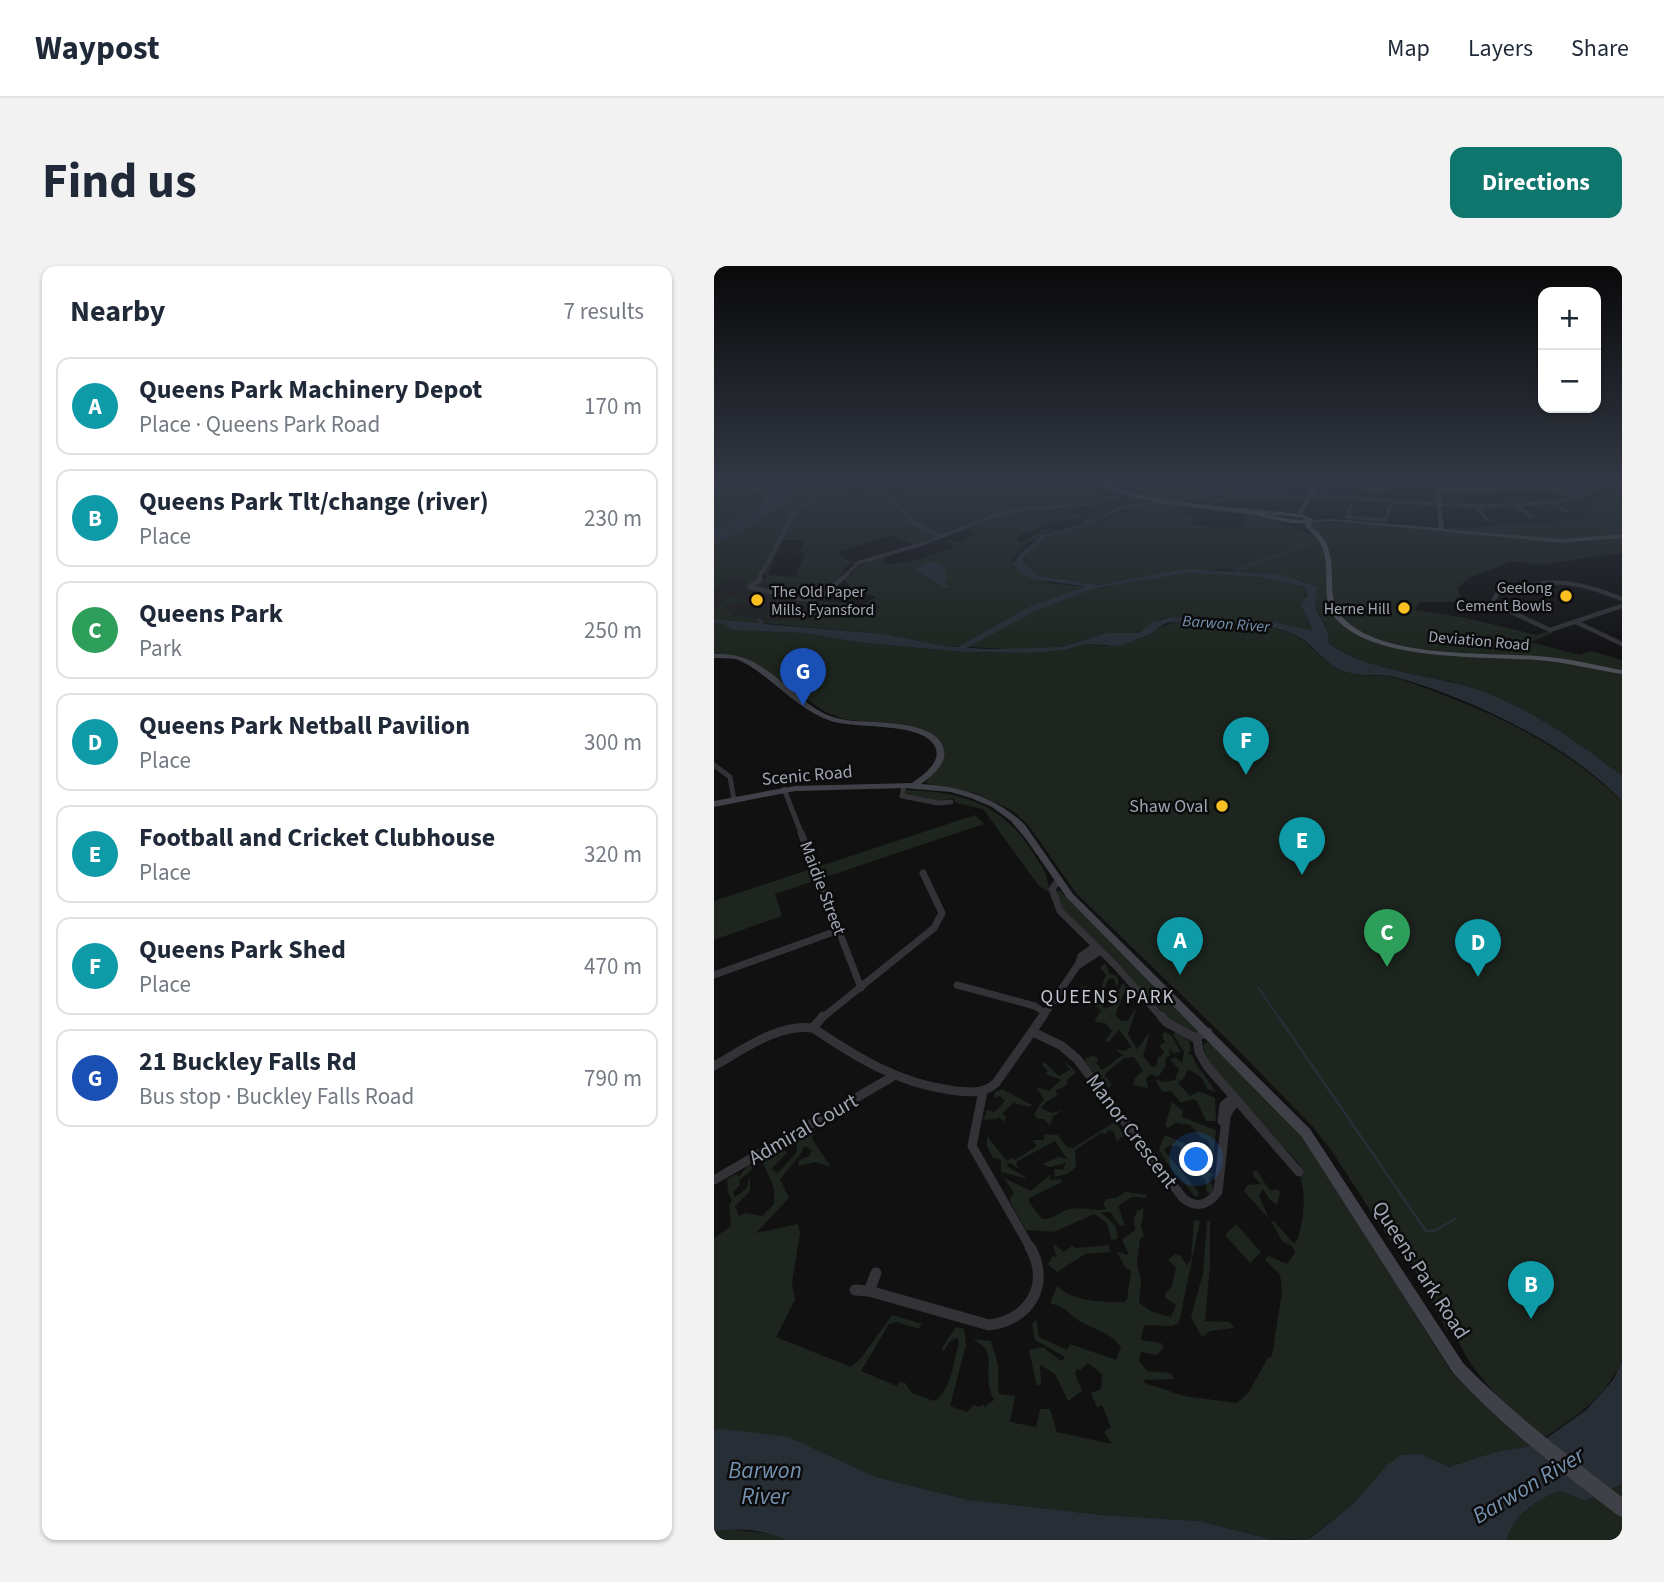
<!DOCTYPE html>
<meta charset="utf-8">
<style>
body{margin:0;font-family:"Source Sans 3",sans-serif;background:#f2f2f3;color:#1f2937}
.controls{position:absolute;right:21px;top:21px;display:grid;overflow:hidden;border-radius:14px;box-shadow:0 2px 5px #0004}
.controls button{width:63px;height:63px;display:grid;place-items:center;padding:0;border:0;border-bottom:2px solid #e0e1e3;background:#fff;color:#1f2937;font:35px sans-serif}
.you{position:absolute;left:483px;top:894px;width:24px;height:24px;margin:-18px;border:5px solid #fff;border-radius:50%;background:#1a73e8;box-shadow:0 0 0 10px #1a73e833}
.badge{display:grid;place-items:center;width:46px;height:46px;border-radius:50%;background:#0f766e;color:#fff;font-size:23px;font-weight:700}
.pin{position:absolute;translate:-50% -58px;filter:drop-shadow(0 2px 4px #0008)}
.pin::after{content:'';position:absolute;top:37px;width:24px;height:21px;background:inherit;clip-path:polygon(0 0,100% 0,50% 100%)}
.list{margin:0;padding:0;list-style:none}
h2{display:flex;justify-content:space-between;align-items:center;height:91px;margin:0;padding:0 28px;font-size:30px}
h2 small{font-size:23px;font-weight:400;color:#747a83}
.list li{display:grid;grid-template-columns:46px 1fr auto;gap:21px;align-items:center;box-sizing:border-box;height:98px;margin:0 14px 14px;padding:0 14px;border:2px solid #e0e1e3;border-radius:14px}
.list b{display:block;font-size:26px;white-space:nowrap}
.list p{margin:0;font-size:23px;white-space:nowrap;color:#747a83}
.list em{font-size:23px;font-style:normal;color:#747a83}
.map{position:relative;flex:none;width:908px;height:1274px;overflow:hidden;border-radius:14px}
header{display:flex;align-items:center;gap:42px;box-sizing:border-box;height:98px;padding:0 35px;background:#fff;border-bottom:2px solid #e0e1e3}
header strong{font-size:33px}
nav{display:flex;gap:38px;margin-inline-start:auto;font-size:24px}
.intro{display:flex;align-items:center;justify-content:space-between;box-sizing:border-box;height:168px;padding:0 42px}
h1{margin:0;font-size:49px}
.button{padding:18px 32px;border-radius:14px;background:#0f766e;color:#fff;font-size:24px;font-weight:700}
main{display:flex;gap:42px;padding:0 42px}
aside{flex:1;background:#fff;border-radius:14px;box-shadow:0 2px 5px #0004}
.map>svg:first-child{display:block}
.built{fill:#1d1d1f}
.green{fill:#1d251e;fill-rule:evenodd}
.water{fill:#272e36}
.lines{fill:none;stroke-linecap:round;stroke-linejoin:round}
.stream-far1{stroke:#272e36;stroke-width:2}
.stream{stroke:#272e36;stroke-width:2.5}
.river{fill:#272e36;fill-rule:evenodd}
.street-far5{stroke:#323237;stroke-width:3.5}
.street-far4{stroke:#323237;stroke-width:4.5}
.street-far3{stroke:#323237;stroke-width:5}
.street-far2{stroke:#323237;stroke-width:7}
.street-far1{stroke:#323237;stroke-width:9}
.street{stroke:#323237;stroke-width:11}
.secondary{fill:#404148;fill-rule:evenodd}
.primary{fill:#4d4f57;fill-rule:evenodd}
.poi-dot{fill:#fabf21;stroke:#0c0c0d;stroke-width:2.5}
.labels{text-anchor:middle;stroke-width:5;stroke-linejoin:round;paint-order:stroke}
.far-poi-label{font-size:16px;fill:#a1a6b4;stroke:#0c0c0d;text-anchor:end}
.far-water-label{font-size:16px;font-style:italic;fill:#7692b1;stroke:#0c0c0d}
.far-street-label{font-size:16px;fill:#a1a6b4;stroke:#0c0c0d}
.street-label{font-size:18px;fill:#a1a6b4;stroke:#0c0c0d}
.poi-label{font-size:18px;fill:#a1a6b4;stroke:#0c0c0d;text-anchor:end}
.neighbourhood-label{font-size:19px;letter-spacing:2px;fill:#c2c5d0;stroke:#0c0c0d}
.near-street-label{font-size:21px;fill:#a1a6b4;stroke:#0c0c0d}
.near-water-label{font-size:23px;font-style:italic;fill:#7692b1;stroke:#0c0c0d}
</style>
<header>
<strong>Waypost</strong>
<nav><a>Map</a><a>Layers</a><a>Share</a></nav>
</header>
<div class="intro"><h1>Find us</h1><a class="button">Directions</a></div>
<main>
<aside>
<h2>Nearby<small>7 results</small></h2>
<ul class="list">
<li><span class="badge" style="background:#0f9aa8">A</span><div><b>Queens Park Machinery Depot</b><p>Place · Queens Park Road</p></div><em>170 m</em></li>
<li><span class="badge" style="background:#0f9aa8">B</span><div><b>Queens Park Tlt/change (river)</b><p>Place</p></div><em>230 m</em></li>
<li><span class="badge" style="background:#2e9e5b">C</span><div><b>Queens Park</b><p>Park</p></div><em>250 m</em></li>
<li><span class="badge" style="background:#0f9aa8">D</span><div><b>Queens Park Netball Pavilion</b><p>Place</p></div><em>300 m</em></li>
<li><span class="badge" style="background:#0f9aa8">E</span><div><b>Football and Cricket Clubhouse</b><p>Place</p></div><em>320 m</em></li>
<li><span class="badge" style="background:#0f9aa8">F</span><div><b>Queens Park Shed</b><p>Place</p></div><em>470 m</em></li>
<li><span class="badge" style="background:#1a4fb4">G</span><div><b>21 Buckley Falls Rd</b><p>Bus stop · Buckley Falls Road</p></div><em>790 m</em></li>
</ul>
</aside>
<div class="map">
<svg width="908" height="1274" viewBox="0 0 908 1274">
<rect width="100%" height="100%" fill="#111112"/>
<g class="built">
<path d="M190,217H359L390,230L361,238L308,240L228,266L195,244L178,228L199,224Z"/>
<path d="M5,312L123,318L95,340L107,342L92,357L0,349V316Z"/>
</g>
<g class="green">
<path d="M56,217H125L116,222H132L130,227L162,225L154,217C172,217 181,233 195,244C205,252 217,259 228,266L308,240L365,237L369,238L313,243H348L373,250L378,246L395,247L370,259L366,257L373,252L341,255L306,269L302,273L307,277L327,264L340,263L309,280L297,294L310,309L336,317L382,322L476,307L545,311L591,321L593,353L600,366L560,356L456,351L447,353L423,367H392L347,381L319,384L230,380L172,368L49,357L48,354H91L106,342L94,341L102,335L133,337L153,348L167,341L151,338L162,331L137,322L130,313L139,307L142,301L168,291L172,292L169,296L173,298L199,295L240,281L237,276H230L235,273L248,277L260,267L253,262L259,259L308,244L300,243L201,279L177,269L123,287L137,296L148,294L134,299L120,318L48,315L53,312L50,307L39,318H35V314L7,313L12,316L0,322V279L36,261L77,236L80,231ZM68,274H90L88,283L81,287H91L81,311L54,309Z"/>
<path d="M476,217H557L524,225L450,234L423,228Z"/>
<path d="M0,220L27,221L49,230C47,246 31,245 19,252C13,257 7,261 0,265Z"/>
<path d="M908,225V268L866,275L734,263L733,261L756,263L783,259H815L866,252L880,239L862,233L881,238L893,230Z"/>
<path d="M450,238L470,241L473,245L467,249L482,251L477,259L525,262L533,249L556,252L607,272L594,260L595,255L626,256L843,276L868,277L908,271V287L821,299L799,295L755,312L743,322L747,332L742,336H706L701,344L752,352L823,369L835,365L839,367L816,376L866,389L877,385L908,394V510C864,476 818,443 765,424C721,408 646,405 613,375L615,368L589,315L549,307L505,303L385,319L326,310L307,295L326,276L337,270L399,252L420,243Z"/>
<path d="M14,330L32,334L29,337H17L8,345L20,346L16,350L46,354L47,357L0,353V341L5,343L6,337Z"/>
<path d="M462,356C493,357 552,356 578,368C599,377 607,397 629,405C648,413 667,406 686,413C771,443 841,472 908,535V1096C888,1134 863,1150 829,1173C803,1152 777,1125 757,1098C749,1086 744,1070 732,1063L697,997L681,982L619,887L599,861L520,780L362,627L315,560L299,545L261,527L211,517L229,493L230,486L209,464L129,453L112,446L27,391L0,388V357L10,358L18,364L90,367L142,376L249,386L317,387L351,384L372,378L392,380Z"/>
<path d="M194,524C247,526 286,537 316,582C327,600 334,606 335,626L325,620L269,543L242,537L239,532L224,535L191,529L190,525Z"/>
<path d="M261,549L270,558L61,628L68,650L0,674V635Z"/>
<path d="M345,624L486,766L483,769L457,755L437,735L406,699L348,643L341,627Z"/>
<path d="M391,697L396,708L403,710L405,718L402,720L400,713L397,712L393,715L390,731L393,732L388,740L391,743L403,737V727L409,717L420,731L417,732L410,727L401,749L408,755H414L421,743L422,744L414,768L423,783L436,766L429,790L438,801H442L444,791L448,790L450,785L445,780L451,776L448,770L450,766L458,770L467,786L459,787L455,781L456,790L452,791L451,801L444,811L437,808L432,812L434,822L419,819L421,812L429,805L420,791L410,792L392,807L391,810L398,818L395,822L388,817L387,809L383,810L371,796L372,792L380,789L384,793L382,797L388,804L409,789L401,783L410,785L418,781L405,764L395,776L391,775L398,765L391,757L380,756L387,744L380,739L381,732L368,726L360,733L368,720L374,721L382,729L385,727L392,709L386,702Z"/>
<path d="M462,766L475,775L477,784L474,787L478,789L482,798L502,826L493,823L488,812L474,803L470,812L464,817L476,830L485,825L501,832L502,855H492L483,835L478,833L467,837L457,825L449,826L442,816L443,813L448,816L461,814L465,803L456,794L461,791L468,797L470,786L459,768Z"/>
<path d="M492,776L499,779L589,870L738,1107L781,1149L823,1180L781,1186L735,1201L707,1188L673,1199L639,1238L594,1273L559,1274L486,1255L388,1249L255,1234L162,1211L75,1171L0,1164V972L17,960L15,939L18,934L14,927L13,913L23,908L25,911L33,900L39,899V903L25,914L26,919L19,926L21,931L32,923L36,909V925L21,940L25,950L31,947L48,950L60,938V922L49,897L57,887L69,882L73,887L57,903L64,907L83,886V878H74L79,874L91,873L97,863H101L98,873L117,901L102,896L84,900L85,894L95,890L98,884L90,880L86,889L66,913L75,932L42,967L84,958L86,967L78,1017L81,1034L62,1071L137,1101L148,1091L178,1049L208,1058L205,1063L183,1056L175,1058L147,1105L183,1120L185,1116L191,1117L198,1127L220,1135C238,1124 239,1096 245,1077L243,1072L236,1075L229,1086L228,1082L242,1061L250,1063L252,1079L236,1140L253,1146L259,1139L265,1141L269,1138L271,1141L280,1134C269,1113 279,1099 272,1084C270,1079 263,1077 260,1073L277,1075L284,1099V1125L286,1128L301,1130L296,1156L322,1161L326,1143H336L343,1166L398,1178L390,1166L397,1161L388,1139L383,1141L377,1127L387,1123L388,1108L374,1097L366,1104L363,1103L361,1107L368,1125L354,1135L341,1108L326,1099L327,1118L323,1120L315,1084L329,1081L347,1095L351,1091L321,1074L318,1058L322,1053L325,1071L353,1084L356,1078L402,1094L407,1081C397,1067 384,1065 369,1057C356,1051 352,1039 336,1038L343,1020C359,1036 388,1036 410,1036L413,1033L417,1005L411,1001L403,986L415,989L408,974L421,964L420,953L423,945L430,942L427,960L430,970L426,973L423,997L427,1015L425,1037L439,1046L457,1051L462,1039L452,1032L451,1028L458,1020L462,1002L454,994L461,988L467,990L473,1000L477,993L480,954L486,955L465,1057L458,1060L430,1059L427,1074L447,1077L450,1081L443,1089L427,1086L425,1095L433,1105L457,1107L460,1113L429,1114L431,1117L470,1130L523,1137L535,1126L553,1093L558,1090L568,1025L566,1008L551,994L554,990L573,998L581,987L578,980L569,976L557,955H560L579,977L582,976C589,961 591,940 589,923C588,915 585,908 587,900L498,802L489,781Z"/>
<path d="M350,795L362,806L353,814V819L341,825L344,829L332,836L327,842L338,847L349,844L339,850L336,860L330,853H323L320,848L330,833L322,821L335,825L346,815V813L331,808L334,805L328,799L330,796L345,810L356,804Z"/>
<path d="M288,823L318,839L316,841L299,837L288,848L292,851L290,856L285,851L283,853L269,854L273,844L281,846L291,835L286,830L280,832L281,826Z"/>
<path d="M458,836L469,845L468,851L502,864L499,891L494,886L496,879L493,873H489L476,859L461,857L454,862L451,860Z"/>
<path d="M399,851L410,870L402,875L401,868L396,863L391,868L387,867L361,884L362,901L353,908L341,911L340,903L349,904L352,897L336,901L328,898L345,891L353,893L341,875L302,896L304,903L298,898L293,897L294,901L312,911L310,912L287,906V894L279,892L273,880V870L293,895L299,892L301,894L323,880L319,874H330L331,868L344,869L353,881L359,882L399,857Z"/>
<path d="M451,869L474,879L482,891L478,892L487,902L500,909L495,912L501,925L498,928L493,927L491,914L464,879L459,881L456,879L450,884L485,927L484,931L480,930C470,913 452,901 445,883Z"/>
<path d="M539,905H543L556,925L563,923L566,926L563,939L556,934L549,923L545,930L555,953L530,925L533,919L547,918L540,911Z"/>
<path d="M337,908L335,914L347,913L348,916L315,932V936L328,953C339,954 346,945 356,943C369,940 380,946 392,943L389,937L392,933L402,932L411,926L433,929L432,932L418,931L404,940L411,959L406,960L396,946H387L401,959L404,971L401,974L397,973L393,957L380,948L340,966L312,964L297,937L296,932L300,927L290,912L317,925Z"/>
<path d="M493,955H496V998L491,1055L516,1056L520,1062L496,1065L488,1071L477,1051L489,1007Z"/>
<path d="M522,958L547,986L536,997L511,969Z"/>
<path d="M339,978L350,986L358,980L362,982L394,979L397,986L371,988L343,1006L334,998L339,990L343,992Z"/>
<path d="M908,1218V1274H793C798,1249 824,1233 846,1225L871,1235Z"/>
<path d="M12,1263L61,1268L72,1274H0V1266Z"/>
</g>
<g class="water">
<path d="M0,217C27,217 60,210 80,231L77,236L36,261L0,279V265L20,252L44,241L50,233L49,229L27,221L0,220Z"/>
<path d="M307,295L326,310L384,319L470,303L549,307L572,310L603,321L601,335L602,343L615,368L613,375C643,404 723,409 765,424C818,443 864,476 908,510V535C855,479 755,431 681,411C664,407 646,412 629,405C609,398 601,379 583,370C553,354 496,358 462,356L452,357L434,369L406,380L372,378L351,384L317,387L249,386L142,376L90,367L18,364L10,358L0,357V353L46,357L42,353L0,348L48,353L50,358L172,368L230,380L272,383L347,381L392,367H424L438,357L456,351L560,356L599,365L587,339L593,330L591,321L545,311L476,307L382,322L319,313L309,309L298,296Z"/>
<path d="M215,296L228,298L233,312L230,317L237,322H231L202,304Z"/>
<path d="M908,1096V1218L871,1235L846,1225C824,1233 798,1249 793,1274H579L595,1273L639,1238L673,1199L687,1189L707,1188L735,1201L781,1186L823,1179L872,1144L899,1114Z"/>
<path d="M10,1163L75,1171L162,1211L255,1234L388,1249L486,1255L559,1274H72C52,1264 22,1261 0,1266V1164Z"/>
</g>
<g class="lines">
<g class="stream-far1">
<path d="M523,304L593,278"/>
<path d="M544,721L565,752"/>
</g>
<path class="stream" d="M564,750L712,965H720L741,953"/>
<g class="river">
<path d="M551,217H558L529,227L409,243L373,260L332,271L308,293V297L317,305V307H313L302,298L303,291L328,269L369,258L406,240L528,223Z"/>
<path d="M379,318L386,320L321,345L247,385L240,383L315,341Z"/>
</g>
<g class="street-far5">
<path d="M159,217L200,257L226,271"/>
<path d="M632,217L648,222L673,224"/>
<path d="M820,217L861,230"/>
<path d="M718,225L832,221"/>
<path d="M600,229L715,238"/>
<path d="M639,233L633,251L672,254L677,237"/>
<path d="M837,236L852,245"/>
<path d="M799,237L818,251"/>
<path d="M727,238C757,241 826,240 855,233C864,231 873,226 881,222L867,217"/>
<path d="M761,239L774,254"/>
<path d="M488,241C521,224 560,229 595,232"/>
<path d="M47,309L80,247L120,217"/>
<path d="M132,309L144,297L214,276L276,251L303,244L376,238L413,227"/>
</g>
<g class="street-far4">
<path d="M47,307L46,314L35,321L88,333L102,332L111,328L134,307"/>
<path d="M908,333C859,313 833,311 783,328L778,337L836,364L908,340"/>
<path d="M862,356L908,378"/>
</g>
<g class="street-far3">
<path d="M0,499L16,511L20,534"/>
<path d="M190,520L188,530L224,537L237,536"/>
<path d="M70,523L88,569"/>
</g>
<g class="street-far2">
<path d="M87,567L147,722"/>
<path d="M344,615L338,623L346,645L402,700L448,752"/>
<path d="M365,696L367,690L380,681"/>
<path d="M0,709L125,664"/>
<path d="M243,719L321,740L331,747"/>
<path d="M108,752L220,662L228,647L209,607"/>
<path d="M328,752L363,700L385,686"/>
</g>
<g class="street-far1">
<path d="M447,750L452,756L481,772L494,766"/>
<path d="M99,762C142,791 184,817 236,824C252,826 269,829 282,817L329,750"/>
<path d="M319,766L348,780L363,793L469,932C482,943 494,939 504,926L512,851L516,842L524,835"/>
<path d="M483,772L485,786L493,800L585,906"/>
<path d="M0,800C29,784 64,757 99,762L109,750"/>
<path d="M269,825L258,880L317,983"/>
<path d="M508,855L510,839L520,831"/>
<path d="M0,914L178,811"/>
</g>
<g class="street">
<path d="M141,1024L155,1025L275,1059C316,1054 337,1018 316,981"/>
<path d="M155,1025L162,1007"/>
</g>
<g class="secondary">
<path d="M612,217H617L602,223L590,246L585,252H581L598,221Z"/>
<path d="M720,217H724L728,238L730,239L727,240L730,263L849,273L908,268V272L849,277L619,255L595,256L593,255L595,254L619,253L725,262L723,240L713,238L720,236H723Z"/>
<path d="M0,388C9,388 18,388 27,391C59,401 81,433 111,448C118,451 125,453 132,454C155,458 224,452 230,484C233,498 218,510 207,518C246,520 284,532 311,559L359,628L596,863L749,1097C798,1147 853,1189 908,1231V1251L902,1248C845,1204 788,1160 739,1107L588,871L353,632L312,573L297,555L278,541L257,532L237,526L190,522L81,525L0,541V535L81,520L198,517C209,509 230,495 220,479C207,456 142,463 117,455C93,447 74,429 54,413C45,406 33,397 22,393C15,392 7,392 0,392Z"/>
</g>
<path class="primary" d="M381,217H386C452,241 522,239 591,249L598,253L597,260C605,267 612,274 615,285C622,306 612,335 629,352C671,395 777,385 834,391C859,393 884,400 908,404V408C883,404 859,398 834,395C777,389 663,398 622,353C605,333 618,303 608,281C604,272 598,267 591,260L592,257C574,259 557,252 539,249C489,241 426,241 381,217ZM550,248L588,251L591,254L575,253Z"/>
</g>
<linearGradient id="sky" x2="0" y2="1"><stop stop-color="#09090a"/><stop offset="0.55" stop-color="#323844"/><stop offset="1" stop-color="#323844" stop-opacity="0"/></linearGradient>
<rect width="908" height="395" fill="url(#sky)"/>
<g class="poi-dot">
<circle cx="852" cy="330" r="7"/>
<circle cx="43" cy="334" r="7"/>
<circle cx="690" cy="342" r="7"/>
<circle cx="508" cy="540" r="7"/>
</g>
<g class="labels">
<g class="far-poi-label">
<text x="838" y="327">Geelong<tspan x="838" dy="18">Cement Bowls</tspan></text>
<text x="57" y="331" text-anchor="start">The Old Paper<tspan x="57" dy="18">Mills, Fyansford</tspan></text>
<text x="676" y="348">Herne Hill</text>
</g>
<g class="far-water-label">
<text transform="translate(512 357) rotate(4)" y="6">Barwon River</text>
</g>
<g class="far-street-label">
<text transform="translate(765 374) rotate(5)" y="6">Deviation Road</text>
</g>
<g class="street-label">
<text transform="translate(93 509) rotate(-5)" y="6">Scenic Road</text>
<text transform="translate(109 622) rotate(69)" y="6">Maidie Street</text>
</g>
<g class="poi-label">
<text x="494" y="546">Shaw Oval</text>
</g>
<g class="neighbourhood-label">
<text x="394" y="737">QUEENS PARK</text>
</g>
<g class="near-street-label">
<text transform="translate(89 863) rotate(-30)" y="7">Admiral Court</text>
<text transform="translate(418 865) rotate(53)" y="7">Manor Crescent</text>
<text transform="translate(707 1004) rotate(57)" y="7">Queens Park Road</text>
</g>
<g class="near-water-label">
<text x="51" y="1212">Barwon<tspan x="51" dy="26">River</tspan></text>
<text transform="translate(814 1219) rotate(-31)" y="8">Barwon River</text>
</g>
</g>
</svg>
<div class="controls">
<button>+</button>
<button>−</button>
</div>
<div class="you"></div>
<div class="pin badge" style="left:466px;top:709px;background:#0f9aa8">A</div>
<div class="pin badge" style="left:817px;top:1053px;background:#0f9aa8">B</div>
<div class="pin badge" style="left:673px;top:701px;background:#2e9e5b">C</div>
<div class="pin badge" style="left:764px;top:711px;background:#0f9aa8">D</div>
<div class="pin badge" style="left:588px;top:609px;background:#0f9aa8">E</div>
<div class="pin badge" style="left:532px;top:509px;background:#0f9aa8">F</div>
<div class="pin badge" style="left:89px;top:440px;background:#1a4fb4">G</div>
</div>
</main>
